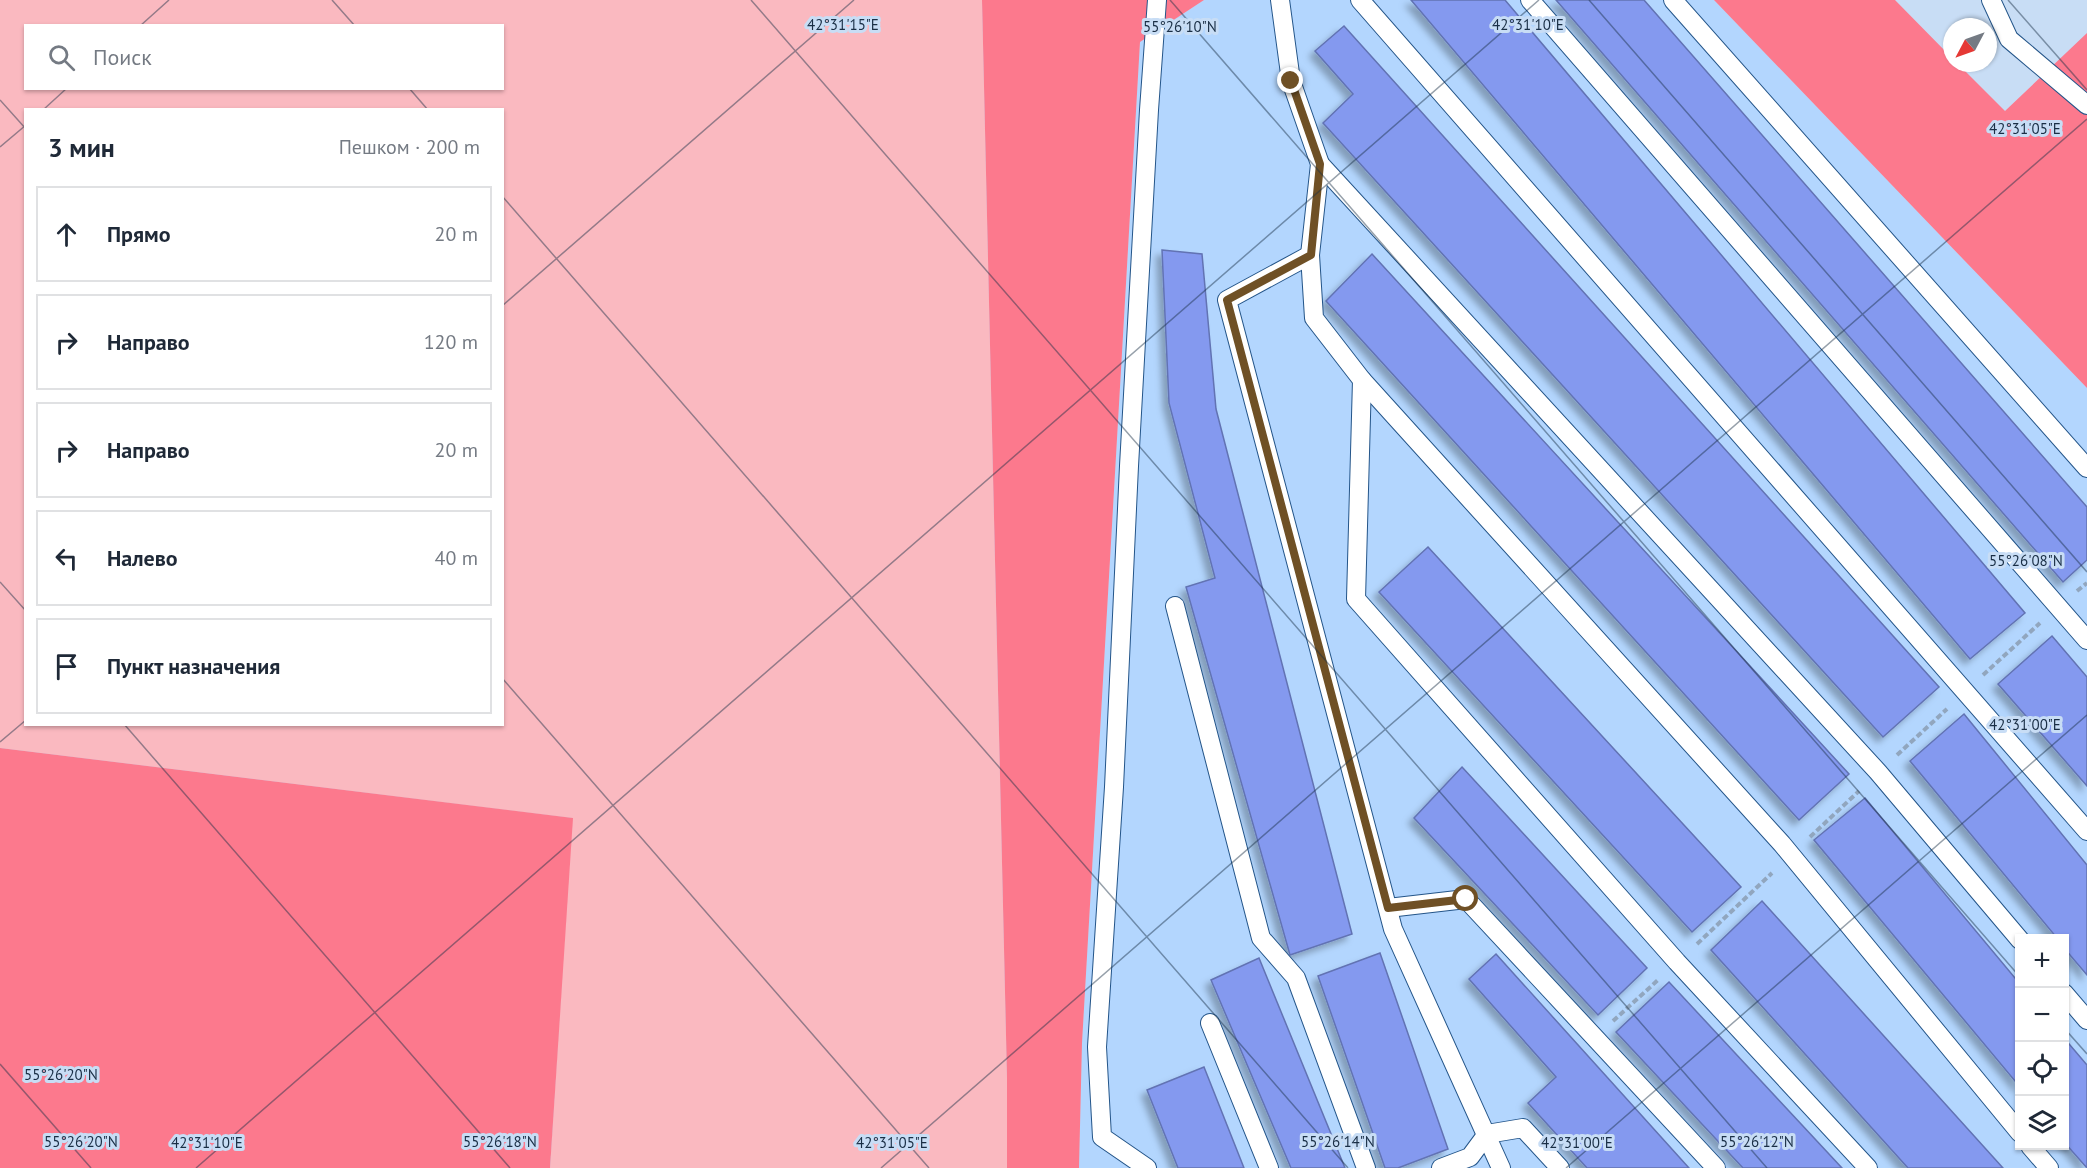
<!DOCTYPE html>
<html lang="ru">
<meta charset="utf-8">
<style>
body{margin:0;font-family:"PT Sans",sans-serif;background:#f2f2f3;color:#1f2937}
.controls{position:absolute;right:18px;bottom:18px;display:grid;overflow:hidden;border-radius:0px;box-shadow:0 2px 4px #0004}
.controls button{width:54px;height:54px;display:grid;place-items:center;padding:0;border:0;border-bottom:2px solid #e0e1e3;background:#fff;color:#1f2937;font:30px sans-serif}
.compass{position:absolute;left:1943px;top:18px;width:54px;height:54px;border-radius:50%;background:#fff;box-shadow:0 2px 4px #0004;rotate:229deg}
.stop{position:absolute;width:18px;height:18px;margin:-14px;border:4px solid #6f5025;border-radius:50%;background:#fff}
.stop.end{background:#6f5025;border-color:#fff;box-shadow:0 2px 6px #0008}
.list{margin:0;padding:0;list-style:none}
h2{display:flex;justify-content:space-between;align-items:center;height:78px;margin:0;padding:0 24px;font-size:26px}
h2 small{font-size:20px;font-weight:400;color:#747a83}
.list li{display:grid;grid-template-columns:39px 1fr auto;gap:18px;align-items:center;box-sizing:border-box;height:96px;margin:0 12px 12px;padding:0 12px;border:2px solid #e0e1e3;border-radius:0px}
.list b{display:block;font-size:22px;white-space:nowrap}
.list em{font-size:20px;font-style:normal;color:#747a83}
.icon{flex:none;width:33px;height:33px;fill:none;stroke:currentColor;stroke-width:2;stroke-linecap:round;stroke-linejoin:round}
.map{position:relative;flex:none;width:2087px;height:1168px;overflow:hidden}
.search{position:absolute;background:#fff;box-shadow:0 2px 4px #0004;left:24px;top:24px;width:480px;height:66px;display:flex;align-items:center;gap:15px;box-sizing:border-box;padding:0 21px;border-radius:0px;color:#747a83;font-size:22px}
.panel{position:absolute;background:#fff;box-shadow:0 2px 4px #0004;left:24px;top:108px;width:480px;height:618px;border-radius:0px}
.map>svg:first-child{display:block}
.built{fill:#b3d6fe;fill-rule:evenodd}
.green{fill:#fab9c0;fill-rule:evenodd}
.forest{fill:#fc798d}
.building{fill:#8499ef;stroke:#6273b3;stroke-width:1.5;filter:url(#shadow)}
.lines{fill:none;stroke-linecap:round;stroke-linejoin:round}
.lane-casing{stroke:#245589;stroke-width:20}
.path{stroke:#91a6be;stroke-width:4;stroke-dasharray:6 3;stroke-linecap:butt}
.lane{stroke:#fff;stroke-width:18}
.route{stroke:#6f5025;stroke-width:8}
.ticks{fill:none;stroke:#192e45;stroke-width:1.5;stroke-opacity:0.45}
.ticks-label{font-size:15px;text-anchor:middle;fill:#192e45;stroke:#c8ddf5;stroke-width:6;stroke-linejoin:round;paint-order:stroke}
</style>
<div class="map">
<svg width="2087" height="1168" viewBox="0 0 2087 1168">
<defs>
<filter id="shadow"><feDropShadow dx="-5.5" dy="5.5" stdDeviation="3" flood-color="#0004"/></filter>
</defs>
<rect width="100%" height="100%" fill="#c8ddf5"/>
<path class="built" d="M1204,0H1714L2087,388V1168H1079L1082,1043L1140,42ZM2020,938H2064V1146H2020Z"/>
<path class="green" d="M0,0H982L1007,1078V1168H550L572,818L0,748ZM26,26H502V88H26ZM26,110H502V724H26Z"/>
<g class="forest">
<path d="M982,0H1204L1140,42L1082,1043L1079,1168H1007V1078Z"/>
<path d="M1714,0H1895L1952,58V63H1957L2005,111L2087,33V388Z"/>
<path d="M0,748L573,818L550,1168H0Z"/>
</g>
<g class="building">
<path d="M1411,0H1505L2025,613L1970,659Z"/>
<path d="M1556,0H1644L2087,507V560L2063,582Z"/>
<path d="M1344,26L1939,687L1883,737L1323,123L1353,94L1315,51Z"/>
<path d="M1162,250L1202,254L1216,409L1352,934L1290,955L1186,587L1215,578L1169,403Z"/>
<path d="M1372,254L1849,774L1799,820L1326,301Z"/>
<path d="M1428,547L1741,887L1692,932L1379,592Z"/>
<path d="M2052,636L2087,677V786L1998,684Z"/>
<path d="M1964,714L2087,865V975L2064,948V938H2057L1910,761Z"/>
<path d="M1462,767L1647,968L1598,1015L1414,818Z"/>
<path d="M1865,798L2020,984V1087L1814,840Z"/>
<path d="M1762,901L2003,1168H1908L1711,950Z"/>
<path d="M1380,953L1448,1149L1398,1168H1385L1318,976Z"/>
<path d="M1496,954L1689,1168H1587L1528,1103L1556,1077L1469,979Z"/>
<path d="M1259,958L1345,1168H1291L1211,980Z"/>
<path d="M1669,982L1842,1168H1743L1616,1032Z"/>
<path d="M2064,1038L2087,1065V1168L2064,1142Z"/>
<path d="M1204,1067L1244,1168H1178L1147,1090Z"/>
</g>
<g class="lines">
<defs>
<g id="lane">
<path d="M1280,0L1291,81L1320,164L1310,255L1314,318L1362,380L1356,599L1677,962L1868,1168"/>
<path d="M1360,0L2087,831"/>
<path d="M1530,0L2087,640"/>
<path d="M1673,0L2087,468"/>
<path d="M1991,0L2009,39L2087,105"/>
<path d="M1320,164L1878,772L2020,940"/>
<path d="M1310,255L1227,300L1393,929L1501,1168"/>
<path d="M1362,380L1782,844L2020,1133"/>
<path d="M1175,606L1261,938L1296,978L1366,1168"/>
<path d="M1388,908L1466,899L1716,1168"/>
<path d="M2064,993L2087,1020"/>
<path d="M1210,1023L1269,1168"/>
<path d="M2030,1146L2049,1168"/>
<path d="M1147,1168L1102,1137L1097,1047L1114,787L1129,466L1149,110L1157,0"/>
<path d="M1441,1168L1470,1157L1487,1134L1523,1128L1560,1168"/>
</g>
</defs>
<use href="#lane" class="lane-casing"/>
<g class="path">
<path d="M2077,591L2087,583"/>
<path d="M1983,675L2040,623"/>
<path d="M1897,755L1947,709"/>
<path d="M1810,837L1859,791"/>
<path d="M1697,944L1772,873"/>
<path d="M1613,1021L1658,980"/>
</g>
<use href="#lane" class="lane"/>
</g>
<g class="lines">
<path class="route" d="M1291,81L1320,164L1311,255L1227,300L1388,908L1466,899"/>
</g>
<path class="ticks" d="M332,0L355,26M751,0L1767,1168M1170,0L2020,977M1589,0L2087,572M2008,0L2087,90M140,26L169,0M409,88L428,110M0,100L26,129M43,110L67,88M0,147L26,125M502,196L1348,1168M502,306L854,0M0,582L26,611M502,678L929,1168M124,724L510,1168M0,742L26,720M2064,1028L2087,1054M0,1064L91,1168M196,1168L1539,0M881,1168L2087,119M1566,1168L2087,715"/>
<g class="ticks-label">
<text x="843" y="30">42°31'15"E</text>
<text x="1528" y="30">42°31'10"E</text>
<text x="1180" y="32">55°26'10"N</text>
<text x="2025" y="134">42°31'05"E</text>
<text x="2026" y="566">55°26'08"N</text>
<text x="2025" y="730">42°31'00"E</text>
<text x="61" y="1080">55°26'20"N</text>
<text x="81" y="1147">55°26'20"N</text>
<text x="500" y="1147">55°26'18"N</text>
<text x="1338" y="1147">55°26'14"N</text>
<text x="1757" y="1147">55°26'12"N</text>
<text x="207" y="1148">42°31'10"E</text>
<text x="892" y="1148">42°31'05"E</text>
<text x="1577" y="1148">42°31'00"E</text>
</g>
</svg>
<div class="controls">
<button>+</button>
<button>−</button>
<button><svg class="icon" aria-label="locate" viewBox="0 0 24 24"><circle cx="12" cy="12" r="6"/><path d="M12 2v4M12 18v4M2 12h4M18 12h4"/></svg></button>
<button><svg class="icon" aria-label="layers" viewBox="0 0 24 24"><path d="M12 4l9 5-9 5-9-5zM3 14l9 5 9-5"/></svg></button>
</div>
<svg class="compass" viewBox="-18 -18 36 36"><path d="M0-13l5 13h-10z" fill="#e53935"/><path d="M0 13l5-13h-10z" fill="#747a83"/></svg>
<div class="stop" style="left:1466px;top:899px"></div>
<div class="stop end" style="left:1291px;top:81px"></div>
<div class="search"><svg class="icon" aria-label="search" viewBox="0 0 24 24"><circle cx="10" cy="10" r="6"/><path d="M15 15l6 6"/></svg>Поиск</div>
<section class="panel">
<h2>3 мин<small>Пешком · 200 m</small></h2>
<ul class="list">
<li><svg class="icon" aria-label="ahead" viewBox="0 0 24 24"><path d="M12 20V5M6 11l6-6 6 6"/></svg><div><b>Прямо</b></div><em>20 m</em></li>
<li><svg class="icon" aria-label="right" viewBox="0 0 24 24"><path d="M7 20v-9h11M14 6l5 5-5 5"/></svg><div><b>Направо</b></div><em>120 m</em></li>
<li><svg class="icon" aria-label="right" viewBox="0 0 24 24"><path d="M7 20v-9h11M14 6l5 5-5 5"/></svg><div><b>Направо</b></div><em>20 m</em></li>
<li><svg class="icon" aria-label="left" viewBox="0 0 24 24"><path d="M17 20v-9H6M10 6l-5 5 5 5"/></svg><div><b>Налево</b></div><em>40 m</em></li>
<li><svg class="icon" aria-label="arrive" viewBox="0 0 24 24"><path d="M6 21V4h12l-3 4 3 4H6"/></svg><div><b>Пункт назначения</b></div></li>
</ul>
</section>
</div>
